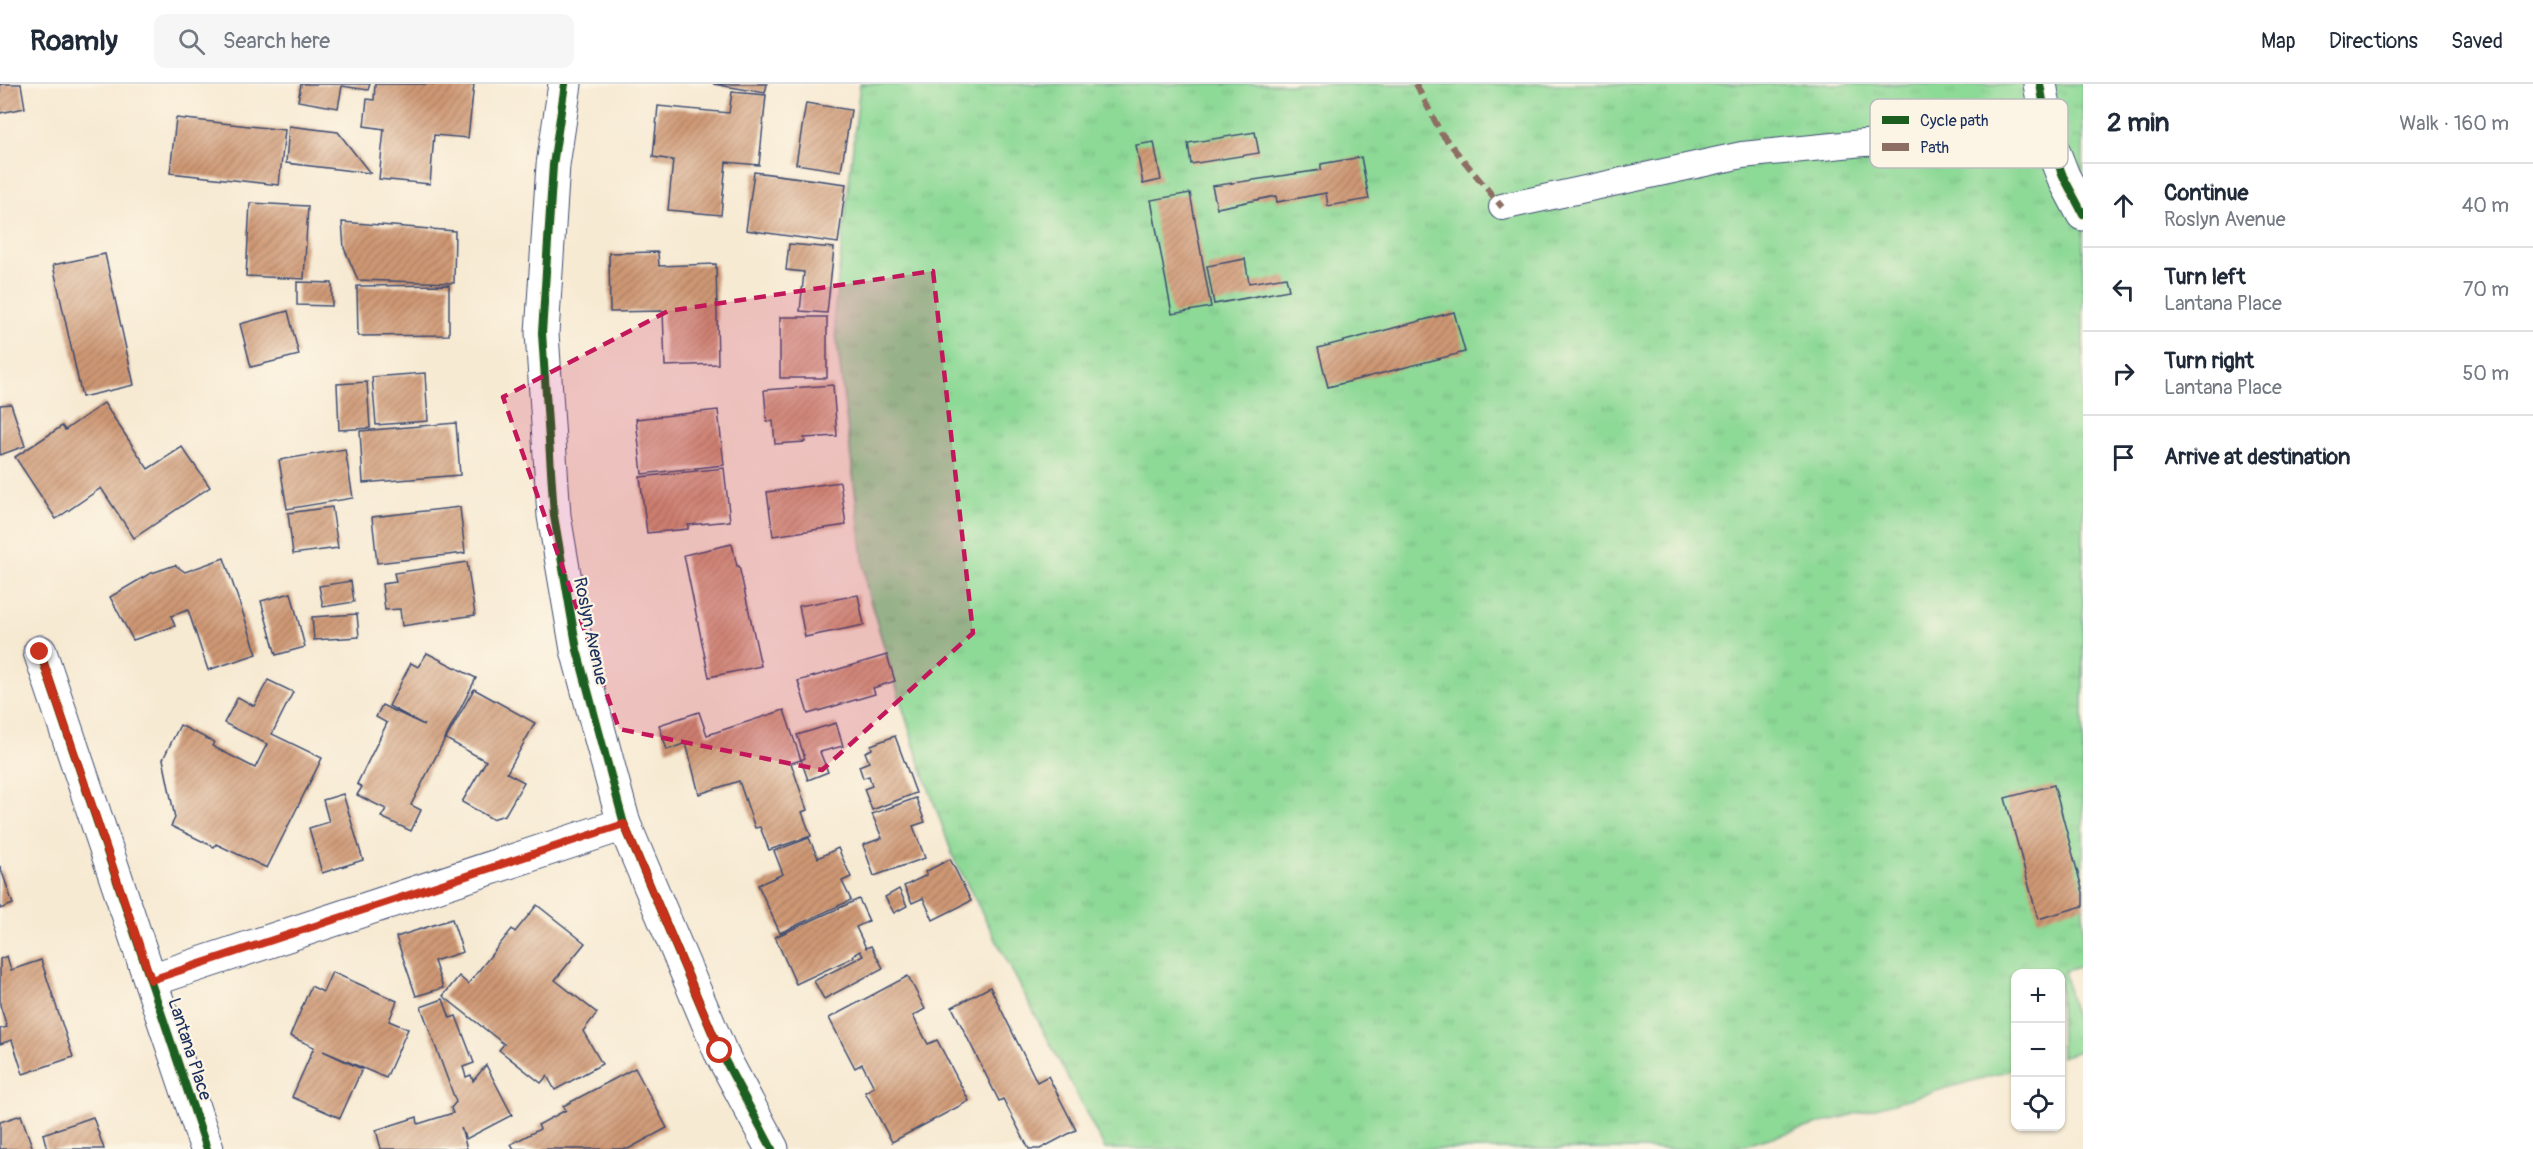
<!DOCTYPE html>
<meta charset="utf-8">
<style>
body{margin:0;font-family:Pangolin,sans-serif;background:#f6f6f7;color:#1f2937}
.controls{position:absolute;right:18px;bottom:18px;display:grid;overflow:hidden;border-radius:12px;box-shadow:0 2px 4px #0004}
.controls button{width:54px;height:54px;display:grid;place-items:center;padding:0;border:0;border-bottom:2px solid #e0e1e3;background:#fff;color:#1f2937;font:30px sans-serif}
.stop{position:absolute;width:18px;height:18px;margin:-14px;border:4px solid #c8321e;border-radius:50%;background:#fff}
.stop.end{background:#c8321e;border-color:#fff;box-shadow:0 2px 6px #0008}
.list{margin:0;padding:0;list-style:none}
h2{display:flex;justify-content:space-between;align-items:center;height:78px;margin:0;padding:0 24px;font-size:26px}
h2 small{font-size:20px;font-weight:400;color:#747a83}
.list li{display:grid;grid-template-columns:39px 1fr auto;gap:18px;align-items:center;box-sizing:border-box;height:84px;padding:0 24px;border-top:2px solid #e0e1e3}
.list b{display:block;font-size:22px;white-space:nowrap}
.list p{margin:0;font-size:20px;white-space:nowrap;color:#747a83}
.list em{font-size:20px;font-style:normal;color:#747a83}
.icon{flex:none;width:33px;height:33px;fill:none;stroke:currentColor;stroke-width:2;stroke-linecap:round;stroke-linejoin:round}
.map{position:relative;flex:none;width:2083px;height:1065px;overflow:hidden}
header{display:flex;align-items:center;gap:36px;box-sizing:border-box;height:84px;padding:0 30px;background:#fff;border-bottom:2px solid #e0e1e3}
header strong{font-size:28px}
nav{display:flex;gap:33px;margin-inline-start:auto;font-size:21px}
.search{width:420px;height:54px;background:#f6f6f7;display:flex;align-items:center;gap:15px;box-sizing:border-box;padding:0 21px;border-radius:12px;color:#747a83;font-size:22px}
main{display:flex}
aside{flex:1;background:#fff}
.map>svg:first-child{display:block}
.park{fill:url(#park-tufts);stroke:#54847a;stroke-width:1.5}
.building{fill:url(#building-hatch)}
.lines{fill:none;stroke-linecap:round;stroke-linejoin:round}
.service-casing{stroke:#3c4b70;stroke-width:28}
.minor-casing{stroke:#3c4b70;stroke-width:35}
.service{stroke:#fff;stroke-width:26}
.minor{stroke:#fff;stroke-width:33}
.quiet{stroke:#8d6e63;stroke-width:6;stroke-dasharray:12 6;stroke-linecap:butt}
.cycleway-casing{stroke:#fcf5e5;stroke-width:11}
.cycleway{stroke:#1b5e20;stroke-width:8}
.route{stroke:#c8321e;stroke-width:8}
.marked{fill:#c2185b;fill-opacity:0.2;stroke:#c2185b;stroke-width:4.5;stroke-dasharray:12 8;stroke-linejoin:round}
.labels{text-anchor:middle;stroke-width:4.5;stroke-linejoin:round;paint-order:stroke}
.street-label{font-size:18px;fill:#1b2f5e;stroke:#fcf5e5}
.key{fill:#fcf5e5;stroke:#b8babc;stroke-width:1.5}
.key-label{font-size:16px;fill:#1b2f5e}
</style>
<header>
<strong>Roamly</strong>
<div class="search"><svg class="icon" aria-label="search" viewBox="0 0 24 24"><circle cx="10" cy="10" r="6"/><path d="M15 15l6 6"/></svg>Search here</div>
<nav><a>Map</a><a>Directions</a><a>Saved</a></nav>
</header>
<main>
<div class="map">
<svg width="2083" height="1065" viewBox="0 0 2083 1065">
<defs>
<pattern id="park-tufts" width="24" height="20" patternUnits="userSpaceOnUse" patternTransform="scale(1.5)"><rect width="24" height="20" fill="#8dd996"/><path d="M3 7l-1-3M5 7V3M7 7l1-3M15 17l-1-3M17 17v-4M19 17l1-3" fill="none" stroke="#79bb84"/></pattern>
<pattern id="building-hatch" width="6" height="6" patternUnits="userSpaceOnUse" patternTransform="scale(1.5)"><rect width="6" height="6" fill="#cf9873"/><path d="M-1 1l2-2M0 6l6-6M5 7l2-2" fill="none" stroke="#a77c62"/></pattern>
</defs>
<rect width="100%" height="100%" fill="#fcf5e5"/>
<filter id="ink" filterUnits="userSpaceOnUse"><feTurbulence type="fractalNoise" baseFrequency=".0167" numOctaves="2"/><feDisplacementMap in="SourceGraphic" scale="12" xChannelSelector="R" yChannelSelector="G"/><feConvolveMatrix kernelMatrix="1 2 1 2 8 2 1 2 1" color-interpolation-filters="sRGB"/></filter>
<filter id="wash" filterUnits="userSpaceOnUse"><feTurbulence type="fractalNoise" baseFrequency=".008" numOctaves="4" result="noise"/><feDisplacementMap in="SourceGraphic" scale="24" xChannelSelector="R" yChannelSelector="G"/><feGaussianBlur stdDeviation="1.35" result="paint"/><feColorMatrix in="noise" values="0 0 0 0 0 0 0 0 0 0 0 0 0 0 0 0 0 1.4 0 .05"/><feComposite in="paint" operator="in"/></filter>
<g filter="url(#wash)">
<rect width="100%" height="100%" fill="#f7ead3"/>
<path class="park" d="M860,0H2083V882L2064,887L2083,966L2061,973L2060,890H2016L2015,985L1730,1065H1105L954,775L918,674L867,506L834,232Z"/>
<g id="blocks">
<g class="building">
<path d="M0,0H21L25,24L0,29Z"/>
<path d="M301,0H370L368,6L342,2L338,24L298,17Z"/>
<path d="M375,0H474L468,54L434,51L430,100L379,95L384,45L364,42L367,15L374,16Z"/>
<path d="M713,0H767L765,9Z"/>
<path d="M732,8L766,11L759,81L726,78L721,131L668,126L673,76L653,73L658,22L729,29Z"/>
<path d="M806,19L851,26L841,87L796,80Z"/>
<path d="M176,34L285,46L279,101L170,89Z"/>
<path d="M289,42L338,48L370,89L286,79Z"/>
<path d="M1255,48L1259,69L1191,80L1188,59Z"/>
<path d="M1154,58L1161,96L1143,100L1136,61Z"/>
<path d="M1361,73L1369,115L1328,122L1326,109L1277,118L1276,112L1217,124L1212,102L1321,86V80Z"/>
<path d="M754,88L846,100L838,159L746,146Z"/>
<path d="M1190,109L1211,223L1172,230L1151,116Z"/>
<path d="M250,119L308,122L304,195L246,192Z"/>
<path d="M342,138L455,147L454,199L358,196L344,164Z"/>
<path d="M789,160L834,164L827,229L800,227L804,188L786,186Z"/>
<path d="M658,168L659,182L716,180L718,280L665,282L663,227L610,228L609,169Z"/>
<path d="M105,170L134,301L82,313L53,181Z"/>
<path d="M1245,175L1249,199L1286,193L1289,206L1214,220L1207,182Z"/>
<path d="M297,198L332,199V222L297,221Z"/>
<path d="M449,201V251L358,252L357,202Z"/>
<path d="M288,227L299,271L251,283L240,240Z"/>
<path d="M1454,228L1465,268L1328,303L1318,264Z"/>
<rect x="780" y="233" width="47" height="61"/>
<path d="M425,289L428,337L376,341L372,293Z"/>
<path d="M367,298L370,344L339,346L337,300Z"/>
<path d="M833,301L837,352L804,354L805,358L775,360L773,337L767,338L764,306Z"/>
<path d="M104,319L148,385L182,363L210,403L134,454L101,404L56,435L15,373L62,342L65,346Z"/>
<path d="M11,320L25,362L0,371V321Z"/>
<path d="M718,326L724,381L642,390L636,335Z"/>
<path d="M456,339L460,391L363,399L360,347Z"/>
<path d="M345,365L353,414L287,425L279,376Z"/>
<path d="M724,384L730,437L688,441V445L647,449L640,393Z"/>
<path d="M840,398L846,441L773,452L767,408Z"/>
<path d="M332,423L338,464L293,470L288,429Z"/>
<path d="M460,423L465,469L377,479L372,433Z"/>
<path d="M732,460L737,482H739L761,582L709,593L684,471Z"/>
<path d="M224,474L257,570L208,586L188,526L171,532L175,542L133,556L110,513L149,490L175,481L185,488Z"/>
<path d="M467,478L475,531L402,542L400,525L385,526L382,500L396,498L394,489Z"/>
<path d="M351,497L354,518L323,523L319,502Z"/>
<path d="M291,509L305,563L276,571L261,517Z"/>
<path d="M858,511L864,541L805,553L799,522Z"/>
<path d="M357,530L359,553L314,556L312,533Z"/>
<path d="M427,569L476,594L411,721L421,726L411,747L381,733L386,725L357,711L362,703L357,700L387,639L376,633L382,621L424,641L389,622L411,579L418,583Z"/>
<path d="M887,571L895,597L873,604L875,610L808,630L798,597Z"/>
<path d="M268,596L293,608L272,650L322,674L267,784L216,760L214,763L171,742L175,734L163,675L180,641L214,658L212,662L255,684L267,660L224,639L238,613L254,622Z"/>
<path d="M474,605L535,639L507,689L524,698L505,731L492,735L462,718L486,677L446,655Z"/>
<path d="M784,626L801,676L791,679L807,726L802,728L811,752L769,766L760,743L755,744L739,697L699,710L686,659L667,666L659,641L699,628L707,651Z"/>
<path d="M836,639L843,662L820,668L828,688L808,696L801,676L805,674L797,651Z"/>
<path d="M895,652L916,709L872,726L864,705L872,702L869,692L863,694L859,682L869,678L865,668L872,665L871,661Z"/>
<path d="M2054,701L2083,808V822L2038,835L2005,714Z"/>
<path d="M343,710L363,776L322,789L309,744L329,738L323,716Z"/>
<path d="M916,714L925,738L913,742L925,774L874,792L863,761L882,754L872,730Z"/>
<path d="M809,754L818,774L838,764L851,793L842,797L851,816L780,849L758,801L783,790L774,767Z"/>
<path d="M950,775L971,817L933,836L923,814L912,819L904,802L927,791L925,788Z"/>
<path d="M0,782L13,820L0,825Z"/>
<path d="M899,805L907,822L894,829L885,813Z"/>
<path d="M859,815L869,837L856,843L866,864L871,862L883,884L824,915L814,897L863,872L860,867L853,871L854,873L796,900L775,853Z"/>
<path d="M537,821L585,859L555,896L597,929L583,947L602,980L555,1006L547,992L541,999L499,966L504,960L443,912L459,892L468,900L512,845L515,848Z"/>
<path d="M452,835L463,868L434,877L443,904L416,912L396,853Z"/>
<path d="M7,872L11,886L41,876L73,973L23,990L12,956L0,960V945L7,943L0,921V875Z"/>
<path d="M332,888L397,917L389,937L408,945L386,994L323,967L362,985L340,1034L292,1013L314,963L290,952L311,902L323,908Z"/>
<path d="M908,892L925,925L913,932L928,960L937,956L969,1017L892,1058L865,1008L874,1003L862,980L855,984L829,934Z"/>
<path d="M990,903L1037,998L1048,992L1076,1046L1040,1065H1029L1003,1015L999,1017L952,923Z"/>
<path d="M443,915L450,934L456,932L474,979L463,983L466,993L471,991L473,997L486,981L512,1031L466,1055L461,1044L467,1065H381L376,1046L417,1033L418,1040L453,1029L451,1024L456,1018L421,923Z"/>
<path d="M635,984L667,1044L628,1065H514L511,1060L540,1045L538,1041L566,1026L563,1022Z"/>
<path d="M21,1031L33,1065H0V1038Z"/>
<path d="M93,1033L104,1065H47L43,1050Z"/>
</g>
</g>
</g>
<g filter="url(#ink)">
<use href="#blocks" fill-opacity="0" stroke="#3c4b70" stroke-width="1.5"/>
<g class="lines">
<defs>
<path id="service" d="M1502,123L1742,71L1863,59L1973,56L2051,61"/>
<g id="minor">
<path d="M565,0L553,81L542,249L554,432L577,566L624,740L720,967L772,1065"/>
<path d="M2040,0L2051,61L2063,92L2083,130"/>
<path d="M40,568L207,1065"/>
<path d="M151,896L624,740"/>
</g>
</defs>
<use href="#service" class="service-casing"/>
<use href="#minor" class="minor-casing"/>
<use href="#service" class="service"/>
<use href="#minor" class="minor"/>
<path class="quiet" d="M1416,0L1441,49L1502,123"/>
<defs>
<g id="cycleway">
<path d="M565,0L553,81L542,249L554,432L577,566L624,740L720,967L772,1065"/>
<path d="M2040,0L2051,61L2063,92L2083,130"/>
<path d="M40,568L207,1065"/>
</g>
</defs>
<use href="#cycleway" class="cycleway-casing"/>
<use href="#cycleway" class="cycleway"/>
</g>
</g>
<g class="lines" filter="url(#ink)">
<path class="route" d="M40,568L151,896L624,740L720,967"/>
</g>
<path class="marked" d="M933,187L973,549L822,686L619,645L503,313L668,227Z"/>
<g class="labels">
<g class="street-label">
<text transform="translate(591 547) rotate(78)" y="6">Roslyn Avenue</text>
<text transform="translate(190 965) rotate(72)" y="6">Lantana Place</text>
</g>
</g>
<rect x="1870" y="15" width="198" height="69" rx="9" class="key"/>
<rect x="1882" y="32" width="27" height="8" fill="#1b5e20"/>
<rect x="1882" y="59" width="27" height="8" fill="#8d6e63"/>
<g class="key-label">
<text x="1920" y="42">Cycle path</text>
<text x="1920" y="69">Path</text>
</g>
</svg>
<div class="controls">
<button>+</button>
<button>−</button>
<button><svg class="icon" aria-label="locate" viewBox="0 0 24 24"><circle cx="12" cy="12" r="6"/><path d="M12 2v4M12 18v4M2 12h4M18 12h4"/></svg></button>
</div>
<div class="stop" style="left:720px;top:967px"></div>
<div class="stop end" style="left:40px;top:568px"></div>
</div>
<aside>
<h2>2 min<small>Walk · 160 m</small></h2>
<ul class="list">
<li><svg class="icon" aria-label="ahead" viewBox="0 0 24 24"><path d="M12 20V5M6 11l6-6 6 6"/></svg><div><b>Continue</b><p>Roslyn Avenue</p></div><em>40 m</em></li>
<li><svg class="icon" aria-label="left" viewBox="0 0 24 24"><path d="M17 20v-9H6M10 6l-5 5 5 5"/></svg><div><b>Turn left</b><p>Lantana Place</p></div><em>70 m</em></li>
<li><svg class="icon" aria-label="right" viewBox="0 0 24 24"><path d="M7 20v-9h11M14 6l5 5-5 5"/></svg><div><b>Turn right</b><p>Lantana Place</p></div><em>50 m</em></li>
<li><svg class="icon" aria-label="arrive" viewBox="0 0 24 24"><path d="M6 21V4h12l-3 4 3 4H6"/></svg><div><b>Arrive at destination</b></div></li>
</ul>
</aside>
</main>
